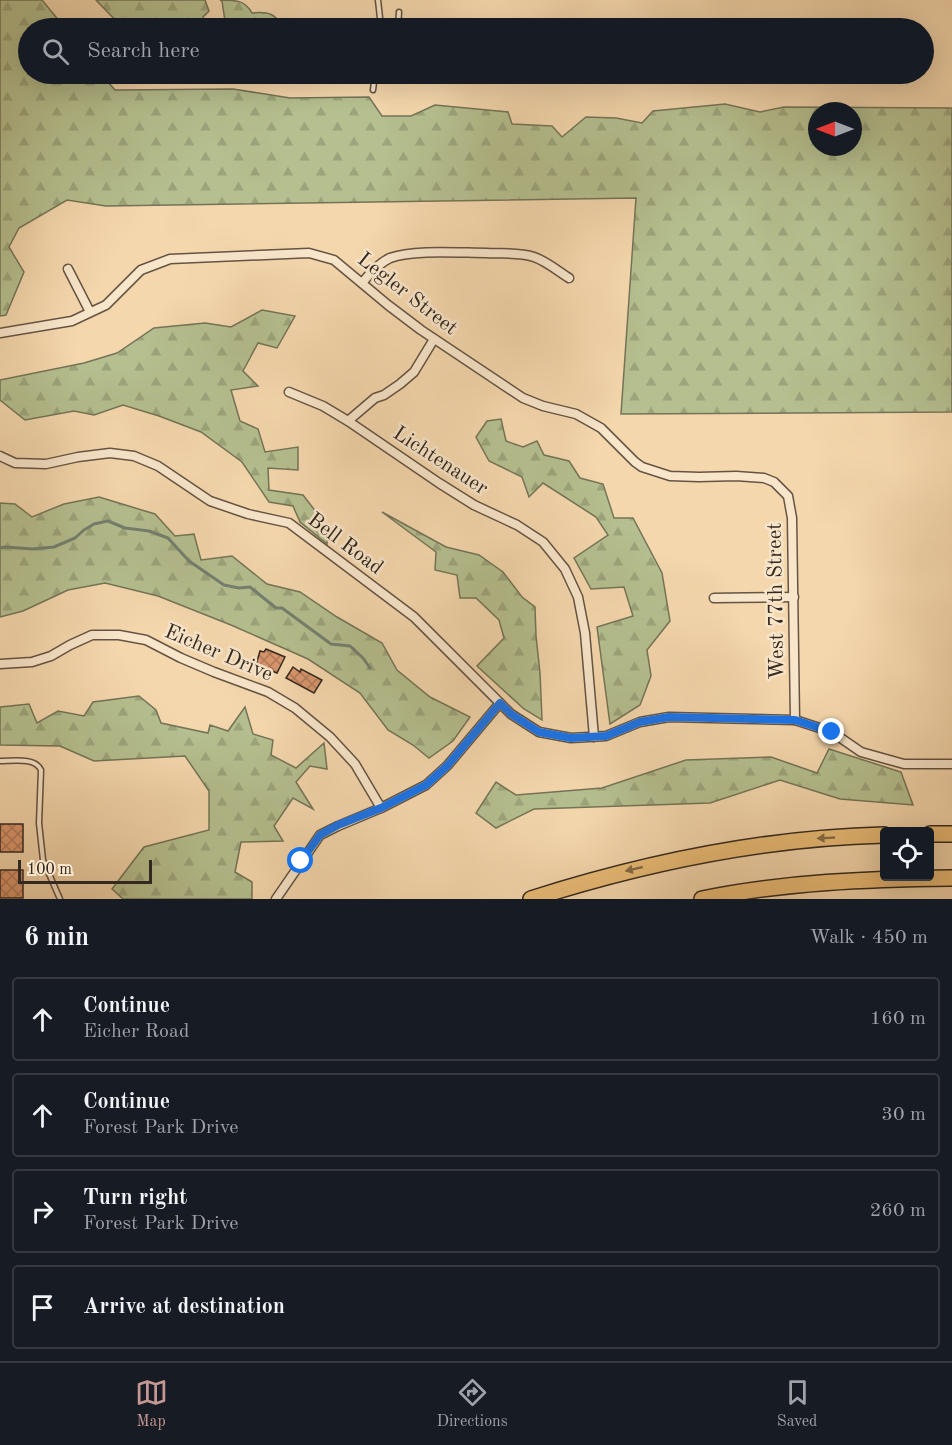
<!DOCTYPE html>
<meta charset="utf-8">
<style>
body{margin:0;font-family:"Old Standard TT",serif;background:#242831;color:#f1f3f6}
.controls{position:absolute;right:18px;bottom:18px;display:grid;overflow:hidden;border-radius:6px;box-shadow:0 6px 24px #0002}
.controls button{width:54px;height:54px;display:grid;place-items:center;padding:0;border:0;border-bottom:2px solid #363941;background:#171b24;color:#f1f3f6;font:30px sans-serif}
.compass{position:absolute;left:808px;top:102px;width:54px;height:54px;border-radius:50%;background:#171b24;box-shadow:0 6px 24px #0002;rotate:270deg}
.scale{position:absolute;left:18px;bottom:15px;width:134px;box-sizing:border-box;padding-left:6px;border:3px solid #332920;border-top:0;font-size:16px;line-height:21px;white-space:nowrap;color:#332920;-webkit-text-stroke:4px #f8e5ca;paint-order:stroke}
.stop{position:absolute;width:18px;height:18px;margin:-14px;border:4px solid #1a73e8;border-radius:50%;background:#fff}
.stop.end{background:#1a73e8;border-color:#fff;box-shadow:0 2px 6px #0008}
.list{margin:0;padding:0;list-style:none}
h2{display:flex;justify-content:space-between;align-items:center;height:78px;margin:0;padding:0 24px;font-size:26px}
h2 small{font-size:20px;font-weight:400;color:#9ea1a6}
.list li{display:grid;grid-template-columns:39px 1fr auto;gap:18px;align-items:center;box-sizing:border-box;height:84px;margin:0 12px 12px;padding:0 12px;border:2px solid #363941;border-radius:6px}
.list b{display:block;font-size:22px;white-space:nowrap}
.list p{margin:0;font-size:20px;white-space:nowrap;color:#9ea1a6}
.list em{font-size:20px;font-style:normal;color:#9ea1a6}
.icon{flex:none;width:33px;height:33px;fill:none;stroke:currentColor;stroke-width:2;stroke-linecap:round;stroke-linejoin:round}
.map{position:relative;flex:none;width:952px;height:899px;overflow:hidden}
.search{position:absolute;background:#171b24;box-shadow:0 6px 24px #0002;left:18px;right:18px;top:18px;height:66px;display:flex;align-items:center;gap:15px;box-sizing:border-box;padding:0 21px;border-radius:33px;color:#9ea1a6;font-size:22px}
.sheet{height:462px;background:#171b24}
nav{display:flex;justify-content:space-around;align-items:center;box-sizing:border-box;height:84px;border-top:2px solid #363941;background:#171b24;font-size:16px;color:#9ea1a6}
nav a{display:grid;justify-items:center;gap:3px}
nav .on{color:#c59692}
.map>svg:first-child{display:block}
.forest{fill:url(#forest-firs);stroke:#747458;stroke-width:1.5;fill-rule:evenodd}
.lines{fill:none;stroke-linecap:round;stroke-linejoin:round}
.stream{stroke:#738070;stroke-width:3}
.building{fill:url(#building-cross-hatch);stroke:#332920;stroke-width:1.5}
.lane-casing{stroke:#645443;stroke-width:7}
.street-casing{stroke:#645443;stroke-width:11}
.highway-casing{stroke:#332920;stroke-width:18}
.lane{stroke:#f8e5ca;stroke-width:4}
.street{stroke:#f8e5ca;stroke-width:8}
.highway{stroke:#eabc76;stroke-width:15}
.oneway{fill:#856b47}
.route{stroke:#1a73e8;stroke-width:8}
.labels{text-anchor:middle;stroke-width:5;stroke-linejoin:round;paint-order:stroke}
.street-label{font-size:21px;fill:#332920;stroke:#f8e5ca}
</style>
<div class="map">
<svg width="952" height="899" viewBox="0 0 952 899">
<defs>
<pattern id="forest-firs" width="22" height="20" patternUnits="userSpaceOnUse" patternTransform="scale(1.5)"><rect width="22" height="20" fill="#b5bf8f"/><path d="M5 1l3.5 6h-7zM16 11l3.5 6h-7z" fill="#9ca47b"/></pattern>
<pattern id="building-cross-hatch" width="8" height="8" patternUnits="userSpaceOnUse" patternTransform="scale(1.5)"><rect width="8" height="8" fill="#d9966d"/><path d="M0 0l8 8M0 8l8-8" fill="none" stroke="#b17a59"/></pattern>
</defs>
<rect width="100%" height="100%" fill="#f5d7ad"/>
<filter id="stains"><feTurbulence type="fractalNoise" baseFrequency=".00333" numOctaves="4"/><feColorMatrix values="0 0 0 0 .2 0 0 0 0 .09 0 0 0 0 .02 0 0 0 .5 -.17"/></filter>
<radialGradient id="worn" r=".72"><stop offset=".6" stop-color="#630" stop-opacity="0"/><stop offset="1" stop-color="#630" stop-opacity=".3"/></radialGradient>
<g class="forest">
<path d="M0,0H42L65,28H28V74H101L115,90L233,89L290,98L369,97L382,116H411L435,105L508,112L512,124L552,126L562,137L586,117L616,118L642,123L653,111L725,104L760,112L784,107L952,108V412L621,414L636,198L106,206L67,200L19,228L9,247L24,272L6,315L0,316ZM817,111H853V147H817Z"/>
<path d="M96,0H205L209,11L203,17L207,28H188L179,21H164L161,28H123Z"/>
<path d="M220,0C235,0 245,0 252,13C270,11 274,14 285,28H226L222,1Z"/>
<path d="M262,310L295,316L277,348L258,343L243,371L258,386L231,390L240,421L258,429L265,452L298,447V470L268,468L269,490L303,495L327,526V544L300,522L293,506L269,502L242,462L201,432L159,416L123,405L94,415L74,411L25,420L0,400V380L84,363L117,353L154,328L205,323L231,327Z"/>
<path d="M501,419L506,441L523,447L537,441L544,455L569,461L580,478L603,484L614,518H633L662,573L670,621L647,650L651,676L640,705L610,724L597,627L633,616L624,587L591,589L574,558L608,535L596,517L543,483L529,497L522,477L489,461L476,437L487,421Z"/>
<path d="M99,497L155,514L175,536L194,534L201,560L232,556L267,584L300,592L337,617L382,643L397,670L430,697L470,717L453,741L429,758L413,745L388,730L360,693L308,659L231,625L158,596L105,583L68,590L23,611L0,617V503L15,504L32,517L64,504Z"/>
<path d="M382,512L446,547L479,555L503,572L522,597L535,607L536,636L540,673L542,720L524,709L477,666L504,638L499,620L476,598H460L457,575L435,570L436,552Z"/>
<path d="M139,696L156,710L161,723L208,733L210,725L228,731L245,707L253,734L273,740L271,755L296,768L324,743L327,769L310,766L296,782L313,809L293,798L274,826L283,841L241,842L235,872L252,882V899H123L112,889L144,847L209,830V791L185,756L94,761L60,746L0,745V707L29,704L37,723L58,711L84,716L93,702Z"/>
<path d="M829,749L901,772L913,805L840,799L780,780L710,803L534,809L496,828L476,813L496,782L516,795L602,788L686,760L771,757L817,773Z"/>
</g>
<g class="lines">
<path class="stream" d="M0,548L5,547L33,549L54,547L75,538L84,530L94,524L108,521L125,528L149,531L168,538L189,561L224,585L239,588L250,587L276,608H282L331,644L350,646L363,658L370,668"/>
</g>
<g class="building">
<path d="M266,649L285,657L277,673L256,665L260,651L264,652Z"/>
<path d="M293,667L300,672L301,669L322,680L314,693L286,678Z"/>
<rect x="0" y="824" width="23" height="28"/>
<rect x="0" y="870" width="23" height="28"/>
</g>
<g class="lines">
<defs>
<g id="lane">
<path d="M378,0L380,18L379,28"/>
<path d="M398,28L399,12"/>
<path d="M373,90L375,74"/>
<path d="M0,761C13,761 35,757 41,770L39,823L43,860L60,899"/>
</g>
<g id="street">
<path d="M68,269L90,312"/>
<path d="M362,283C370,273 379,263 390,258C414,249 461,253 487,253C502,254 519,252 534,257C546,261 558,271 569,278"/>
<path d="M0,333L72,321L106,305L141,270L170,259L309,253L334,260L388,305L421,330L523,398L543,406L576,414L601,428L635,462L642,467L670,476L699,477L736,476L764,478L774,482L788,496L792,518L795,720"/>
<path d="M289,392L323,406L348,421L439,483L474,505L517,525L543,542L565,569L578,597L585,633L594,737"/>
<path d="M348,421L375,398L384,395L400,384L414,372L434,339"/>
<path d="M0,456L15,463L46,464L78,457L110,453L134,456L158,466L210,501L248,514L289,523L414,617L511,714L539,732L571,738L606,736L640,722L669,717L795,720L832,732L861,752L904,764H952"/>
<path d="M714,598L794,597"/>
<path d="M0,664L32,662L51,656L70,645L92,635H119L146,640L181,658L214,672L268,692L295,708L330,737L355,764L381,808"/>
<path d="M276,899L320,835L338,826L381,808L426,785L447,766L500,703"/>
</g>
<g id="highway">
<path d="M930,834H952"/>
<path d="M531,899C647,862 763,838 884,835"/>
<path d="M702,899C785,882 868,879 952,878"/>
</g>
</defs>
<use href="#lane" class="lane-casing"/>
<use href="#street" class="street-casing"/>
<use href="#highway" class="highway-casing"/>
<use href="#lane" class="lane"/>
<use href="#street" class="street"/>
<use href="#highway" class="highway"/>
</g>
<defs><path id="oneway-solid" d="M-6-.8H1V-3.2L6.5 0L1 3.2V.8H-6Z" transform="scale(1.5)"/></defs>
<g class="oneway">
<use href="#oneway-solid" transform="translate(826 838) rotate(177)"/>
<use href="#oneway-solid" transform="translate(634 869) rotate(167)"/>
</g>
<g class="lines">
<path class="route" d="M301,861L320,835L338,825L381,808L426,785L447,766L500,703L511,714L539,732L571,738L606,736L640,722L669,717L795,720L832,732"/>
</g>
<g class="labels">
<g class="street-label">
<text transform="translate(408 293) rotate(38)" y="7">Legler Street</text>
<text transform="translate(441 460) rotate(33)" y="7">Lichtenauer</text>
<text transform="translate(346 543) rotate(37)" y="7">Bell Road</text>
<text transform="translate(775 601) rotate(-91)" y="7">West 77th Street</text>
<text transform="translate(219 652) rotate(23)" y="7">Eicher Drive</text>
</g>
</g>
<rect width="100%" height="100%" filter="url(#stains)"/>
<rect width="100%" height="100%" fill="url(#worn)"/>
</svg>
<div class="controls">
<button><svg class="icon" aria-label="locate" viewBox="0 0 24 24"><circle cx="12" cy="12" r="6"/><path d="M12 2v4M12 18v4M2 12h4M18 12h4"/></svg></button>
</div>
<svg class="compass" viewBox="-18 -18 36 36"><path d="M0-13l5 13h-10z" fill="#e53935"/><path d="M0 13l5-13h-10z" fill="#9ea1a6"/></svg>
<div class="scale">100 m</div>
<div class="stop" style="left:301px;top:861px"></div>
<div class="stop end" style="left:832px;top:732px"></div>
<div class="search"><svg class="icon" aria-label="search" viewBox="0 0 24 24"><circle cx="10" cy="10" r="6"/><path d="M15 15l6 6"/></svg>Search here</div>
</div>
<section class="sheet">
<h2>6 min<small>Walk · 450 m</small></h2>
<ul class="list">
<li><svg class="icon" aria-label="ahead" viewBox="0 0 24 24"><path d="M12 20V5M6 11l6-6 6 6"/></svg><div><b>Continue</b><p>Eicher Road</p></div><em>160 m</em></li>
<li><svg class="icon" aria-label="ahead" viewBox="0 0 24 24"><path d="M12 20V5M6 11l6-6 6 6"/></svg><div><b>Continue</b><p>Forest Park Drive</p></div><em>30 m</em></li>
<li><svg class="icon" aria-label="right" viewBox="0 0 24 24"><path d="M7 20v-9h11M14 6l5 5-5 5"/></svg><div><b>Turn right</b><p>Forest Park Drive</p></div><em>260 m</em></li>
<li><svg class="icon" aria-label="arrive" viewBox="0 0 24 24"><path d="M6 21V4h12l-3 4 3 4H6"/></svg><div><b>Arrive at destination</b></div></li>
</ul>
</section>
<nav>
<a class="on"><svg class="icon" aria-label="map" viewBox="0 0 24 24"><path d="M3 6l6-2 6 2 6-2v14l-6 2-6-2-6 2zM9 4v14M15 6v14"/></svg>Map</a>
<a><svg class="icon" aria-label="directions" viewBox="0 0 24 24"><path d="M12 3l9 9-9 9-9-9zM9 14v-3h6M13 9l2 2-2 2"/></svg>Directions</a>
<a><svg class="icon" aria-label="saved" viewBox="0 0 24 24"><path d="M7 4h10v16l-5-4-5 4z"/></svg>Saved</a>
</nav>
